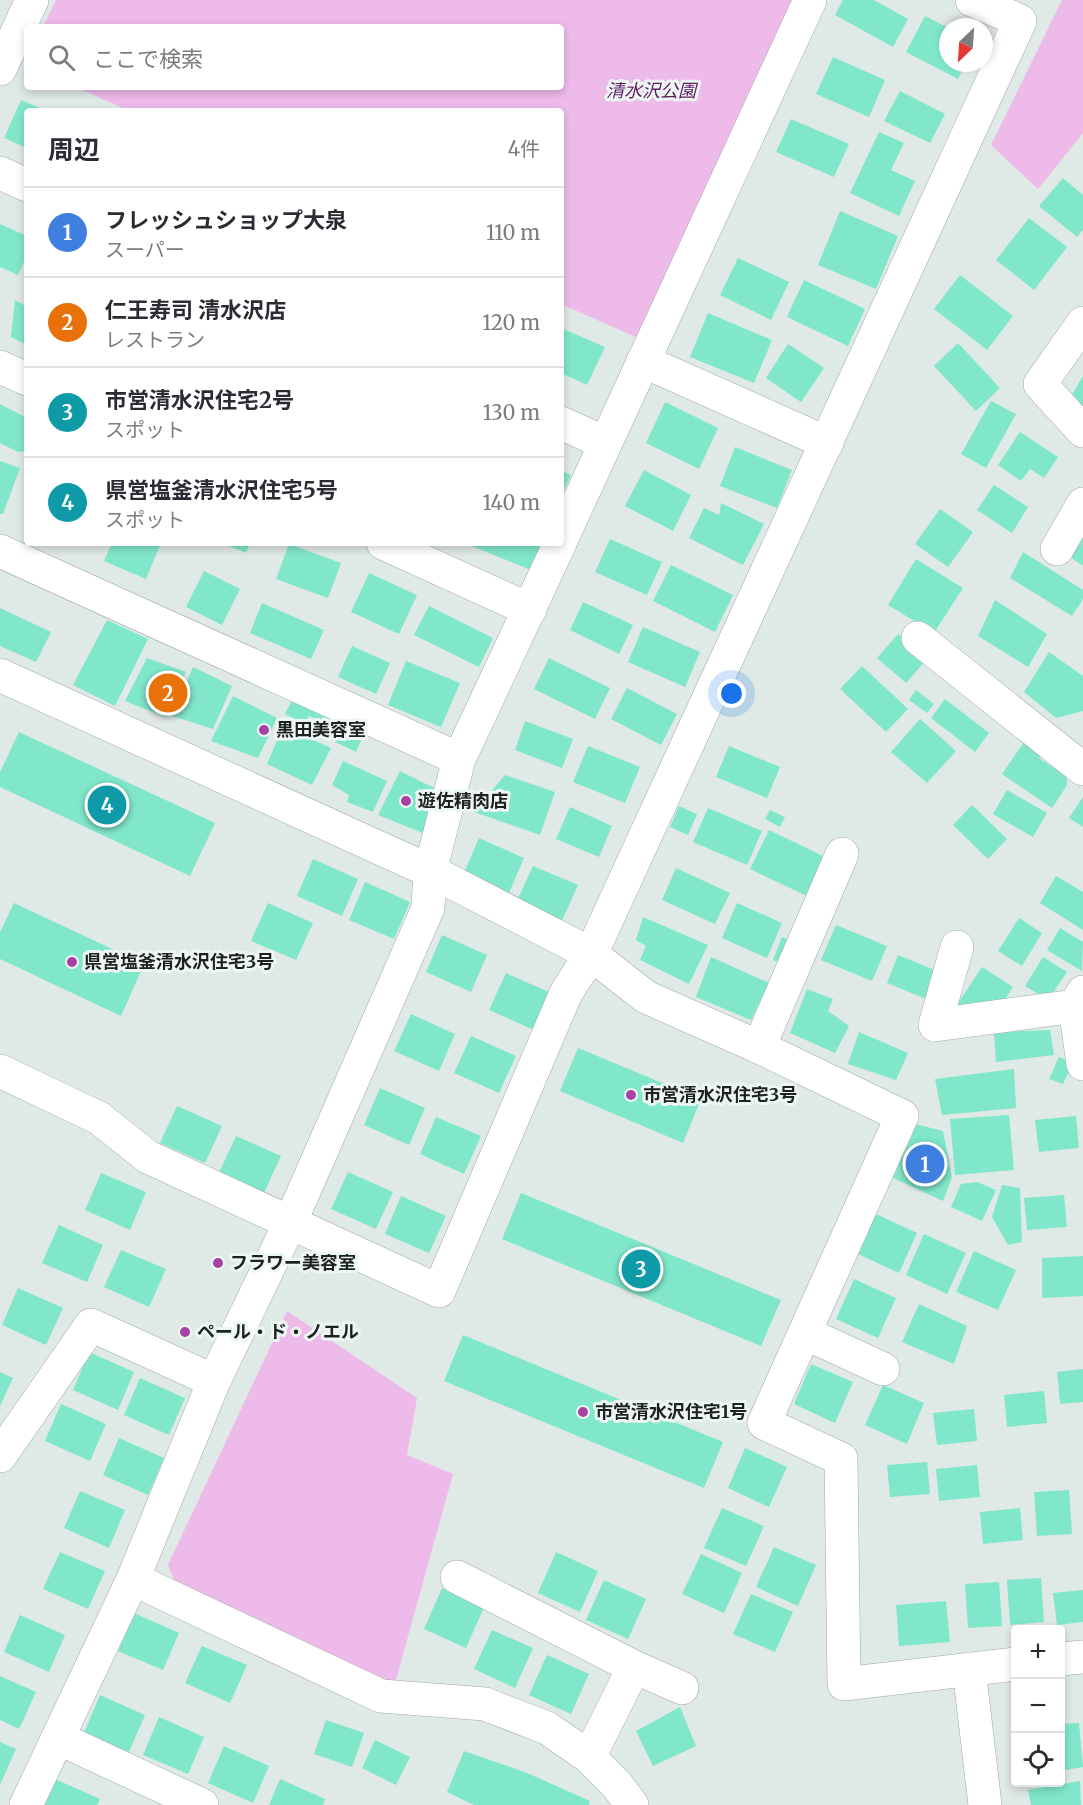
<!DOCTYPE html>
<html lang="ja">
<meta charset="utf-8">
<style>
body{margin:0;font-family:Merriweather,"Noto Sans JP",serif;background:#f7f7f7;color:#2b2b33}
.controls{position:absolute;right:18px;bottom:18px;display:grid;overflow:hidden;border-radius:6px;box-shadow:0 3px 9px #0003}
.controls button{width:54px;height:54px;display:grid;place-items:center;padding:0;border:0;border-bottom:2px solid #e1e1e2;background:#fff;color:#2b2b33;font:30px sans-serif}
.compass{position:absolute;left:939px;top:18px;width:54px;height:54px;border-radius:50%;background:#fff;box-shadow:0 3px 9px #0003;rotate:205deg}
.you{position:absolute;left:732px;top:694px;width:21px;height:21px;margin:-15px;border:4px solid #fff;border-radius:50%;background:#1a73e8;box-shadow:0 0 0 9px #1a73e833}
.badge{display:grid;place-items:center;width:39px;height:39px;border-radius:50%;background:#1a73e8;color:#fff;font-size:20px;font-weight:700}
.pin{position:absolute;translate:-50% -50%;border:3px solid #fff;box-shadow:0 2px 6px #0006}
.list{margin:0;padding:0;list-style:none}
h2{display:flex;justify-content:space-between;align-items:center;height:78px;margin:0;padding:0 24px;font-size:26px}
h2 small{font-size:20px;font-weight:400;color:#7c7c81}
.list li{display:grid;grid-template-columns:39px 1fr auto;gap:18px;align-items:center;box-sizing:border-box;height:90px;padding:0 24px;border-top:2px solid #e1e1e2}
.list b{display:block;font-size:22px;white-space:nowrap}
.list p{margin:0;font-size:20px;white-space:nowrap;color:#7c7c81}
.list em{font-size:20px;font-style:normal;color:#7c7c81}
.icon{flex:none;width:33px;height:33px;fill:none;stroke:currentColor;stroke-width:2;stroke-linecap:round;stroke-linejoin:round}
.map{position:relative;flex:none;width:1083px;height:1805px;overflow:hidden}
.search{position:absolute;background:#fff;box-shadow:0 3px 9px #0003;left:24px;top:24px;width:540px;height:66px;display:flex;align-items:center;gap:15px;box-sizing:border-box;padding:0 21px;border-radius:6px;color:#7c7c81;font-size:22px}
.panel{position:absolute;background:#fff;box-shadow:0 3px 9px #0003;left:24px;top:108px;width:540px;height:438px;border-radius:6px}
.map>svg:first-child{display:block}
.green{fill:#edbaea}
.building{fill:#81e7ca}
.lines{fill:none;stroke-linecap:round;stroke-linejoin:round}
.minor-casing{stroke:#a0a9a6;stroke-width:34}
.minor{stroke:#fff;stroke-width:33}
.poi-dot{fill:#a741a5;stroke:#ecf6f3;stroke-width:2}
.labels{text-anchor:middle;stroke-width:6;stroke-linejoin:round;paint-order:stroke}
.park-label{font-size:18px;font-style:italic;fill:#621a61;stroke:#ecf6f3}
.poi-label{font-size:18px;font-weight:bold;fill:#1d211f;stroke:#ecf6f3;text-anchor:start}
</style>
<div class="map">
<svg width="1083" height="1805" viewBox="0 0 1083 1805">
<rect width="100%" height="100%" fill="#dfe9e5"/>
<g class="green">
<path d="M56,0H794L638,338L561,304V111H129L76,87H561V27H43Z"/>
<path d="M1062,0H1083V133L1038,189L991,145Z"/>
<path d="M287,1311L417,1398L407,1455L453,1474L394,1687L176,1584L168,1565Z"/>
</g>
<g class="building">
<path d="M843,0H874L908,19L893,47L835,15Z"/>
<path d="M925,16L948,28V63H966L958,79L906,52Z"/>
<path d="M833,57L885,80L869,117L816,94Z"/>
<path d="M900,91L945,114L930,143L884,121Z"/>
<path d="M21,100L47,111H27V148L4,138Z"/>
<path d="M791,119L849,144L834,177L776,152Z"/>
<path d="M879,132L904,143L891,170L915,181L899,216L850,193Z"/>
<path d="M1063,178L1083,195V230L1077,237L1039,206Z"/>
<path d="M840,211L898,236L876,289L818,265Z"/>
<path d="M1029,218L1067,247L1034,290L996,260Z"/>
<path d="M0,224L27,236V255L18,275L0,267Z"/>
<path d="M738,258L789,282L771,320L720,295Z"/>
<path d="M960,275L1013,316L987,350L934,309Z"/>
<path d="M804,280L865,309L848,346L787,317Z"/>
<path d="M15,300L27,307V345L11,337Z"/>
<path d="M708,313L772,340L754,383L690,357Z"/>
<path d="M561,328L605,347L587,385L561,373Z"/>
<path d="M958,343L1000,388L976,411L934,366Z"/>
<path d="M788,344L824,368L801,402L766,378Z"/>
<path d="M1083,376V410L1068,401Z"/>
<path d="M991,401L1016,414L986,468L961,454Z"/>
<path d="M665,402L718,428L699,469L646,443Z"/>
<path d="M0,404L27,418V448L25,451L18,452L0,443Z"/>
<path d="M1020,432L1058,457L1044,478L1030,469L1021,481L998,465Z"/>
<path d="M735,447L792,470L777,508L720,486Z"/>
<path d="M0,461L20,468L3,514H0Z"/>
<path d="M561,470L571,475L561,495Z"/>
<path d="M644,470L691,495L673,531L625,506Z"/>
<path d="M994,485L1028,507L1012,533L977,510Z"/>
<path d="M721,503L764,524L743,565L689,538L704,508L719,515Z"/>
<path d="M940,509L973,532L948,567L915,544Z"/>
<path d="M1083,525V566L1063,552Z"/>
<path d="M610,539L662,562L647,595L595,572Z"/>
<path d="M112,543H161L146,579L104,561Z"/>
<path d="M222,543H250L246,553Z"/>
<path d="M464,543H542L531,570Z"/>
<path d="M289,544L341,563L328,598L276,579Z"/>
<path d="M1023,552L1083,590V599L1072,616L1010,578Z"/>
<path d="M916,559L963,588L934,633L888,605Z"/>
<path d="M671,565L733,595L715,632L653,601Z"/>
<path d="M204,571L240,589L222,625L186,607Z"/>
<path d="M369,573L417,595L399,634L351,612Z"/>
<path d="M995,600L1047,634L1028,667L978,636Z"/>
<path d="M583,602L633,625L619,654L570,630Z"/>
<path d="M262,603L324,630L311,659L250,633Z"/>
<path d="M429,606L493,638L479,667L414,635Z"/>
<path d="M0,608L51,632L36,662L0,646Z"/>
<path d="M107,620L148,639L115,706L73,685Z"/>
<path d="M643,627L700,652L685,687L628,662Z"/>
<path d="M898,634L927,659L906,683L877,658Z"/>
<path d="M352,646L390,663L376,694L338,677Z"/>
<path d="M1049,652L1083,676V711L1056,718L1024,692Z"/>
<path d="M147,658L186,672L165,717L125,701Z"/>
<path d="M549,658L610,688L595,719L534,689Z"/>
<path d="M406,661L460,683L441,727L388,705Z"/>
<path d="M862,666L908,709L886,732L840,689Z"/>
<path d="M193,667L232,686L213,729L172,716Z"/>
<path d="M627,688L677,714L661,745L611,719Z"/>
<path d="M916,690L934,704L927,713L909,700Z"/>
<path d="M233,696L277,718L258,758L211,741Z"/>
<path d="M294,696L341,714L336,727L309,716L304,723L285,714Z"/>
<path d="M945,699L989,733L975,752L931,718Z"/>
<path d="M920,719L956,751L927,783L891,752Z"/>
<path d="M525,721L573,739L562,768L515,750Z"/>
<path d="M345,722L365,731L356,752L335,742Z"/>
<path d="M283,726L331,748L312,785L267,764Z"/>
<path d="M19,732L215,823L190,876L0,787V772Z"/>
<path d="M1026,739L1044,751L1039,758L1067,777V785L1052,808L1002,774Z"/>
<path d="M588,746L640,767L625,803L573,782Z"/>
<path d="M729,746L780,767L767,798L716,777Z"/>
<path d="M343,761L387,781L373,812L347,802L349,795L332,785Z"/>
<path d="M400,771L444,793L425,834L378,815Z"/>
<path d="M505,775L555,792L540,835L474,812Z"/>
<path d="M1007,790L1047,813L1033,837L993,814Z"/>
<path d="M1083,797V827L1069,818Z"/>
<path d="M972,805L1007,839L988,859L953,825Z"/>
<path d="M679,806L697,814L688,835L670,827Z"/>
<path d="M570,807L612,826L599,857L556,839Z"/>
<path d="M708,808L762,831L747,865L693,842Z"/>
<path d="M770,810L785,817L780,827L765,819Z"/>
<path d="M769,830L827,858L809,897L750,869Z"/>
<path d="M479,838L524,858L508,895L463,875Z"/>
<path d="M313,859L358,879L342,916L297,896Z"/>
<path d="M533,866L578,885L561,923L516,903Z"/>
<path d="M676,868L730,893L715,924L662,900Z"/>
<path d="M1056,876L1083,892V930L1040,903Z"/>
<path d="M365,882L410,902L394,939L349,920Z"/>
<path d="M14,903L144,964L121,1016L0,959V932Z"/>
<path d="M268,903L313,923L296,960L251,941Z"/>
<path d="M737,903L782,923L767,958L722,938Z"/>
<path d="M643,917L708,945L689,984L640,960L646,946L636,940Z"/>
<path d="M1019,918L1042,933L1022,966L998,951Z"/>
<path d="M836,925L887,946L872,981L821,960Z"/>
<path d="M1060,928L1083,942L1082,971L1047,950Z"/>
<path d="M442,935L487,955L471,992L426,972Z"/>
<path d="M782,937L798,944L789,967L773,960Z"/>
<path d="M898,955L942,973L931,1001L887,983Z"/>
<path d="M711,957L769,983L751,1020L696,997Z"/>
<path d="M1043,957L1067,972L1048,1000L1025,986Z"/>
<path d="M982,967L1013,987L1000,1007L988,1012L974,1002L965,1016L954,1009Z"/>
<path d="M506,973L551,993L534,1030L489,1010Z"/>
<path d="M807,989L833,999L828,1011L849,1026L835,1053L790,1033Z"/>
<path d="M411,1014L455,1034L439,1071L394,1051Z"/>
<path d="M1050,1030L1054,1055L996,1062L994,1032Z"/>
<path d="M859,1032L908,1053L896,1080L848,1064Z"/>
<path d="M471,1036L516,1056L499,1093L454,1073Z"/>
<path d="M578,1048L701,1099L683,1143L560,1091Z"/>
<path d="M1059,1057L1073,1063L1063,1084L1049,1079Z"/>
<path d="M1014,1069L1016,1108L942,1115L935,1079Z"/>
<path d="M380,1088L425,1108L409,1145L364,1125Z"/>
<path d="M177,1106L222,1126L205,1163L160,1143Z"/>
<path d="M1009,1115L1014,1170L955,1175L950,1119Z"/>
<path d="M1076,1116L1079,1148L1039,1152L1035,1120Z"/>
<path d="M436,1117L481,1136L464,1174L420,1154Z"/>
<path d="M915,1124L943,1131L952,1177L943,1201L893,1178Z"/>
<path d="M236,1136L281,1156L264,1193L219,1173Z"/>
<path d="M348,1172L393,1192L376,1229L331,1209Z"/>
<path d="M101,1173L146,1192L130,1230L85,1210Z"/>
<path d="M977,1182L996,1190L982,1221L951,1207L961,1184Z"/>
<path d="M1002,1185L1020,1188L1022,1242L1008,1245L992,1217Z"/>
<path d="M521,1193L781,1300L761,1346L502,1239Z"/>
<path d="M1064,1195L1067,1227L1027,1230L1024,1198Z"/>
<path d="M401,1196L446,1216L429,1253L385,1234Z"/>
<path d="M876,1214L917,1233L899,1273L858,1254Z"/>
<path d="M59,1225L103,1245L87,1282L42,1263Z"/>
<path d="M924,1234L966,1253L947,1294L906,1275Z"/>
<path d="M121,1250L166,1269L149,1307L104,1287Z"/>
<path d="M974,1251L1016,1270L998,1310L956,1292Z"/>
<path d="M1083,1256V1296L1042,1298V1258Z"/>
<path d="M854,1279L896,1298L878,1338L836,1319Z"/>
<path d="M18,1288L63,1308L46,1345L2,1325Z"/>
<path d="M919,1304L967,1326L954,1364L902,1342Z"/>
<path d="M463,1335L723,1442L704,1488L444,1381Z"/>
<path d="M89,1352L134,1372L118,1410L73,1390Z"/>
<path d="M811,1364L853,1382L835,1423L794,1404Z"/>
<path d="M1083,1369V1402L1060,1404L1057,1372Z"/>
<path d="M0,1372L13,1378L0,1406Z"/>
<path d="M140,1378L185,1398L169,1435L124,1415Z"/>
<path d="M883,1385L924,1403L907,1444L865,1425Z"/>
<path d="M1044,1391L1047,1423L1007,1427L1004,1395Z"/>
<path d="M61,1404L106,1424L90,1461L45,1441Z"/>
<path d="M974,1409L977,1441L937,1445L933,1413Z"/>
<path d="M119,1438L164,1458L148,1495L103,1475Z"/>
<path d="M745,1448L787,1467L769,1507L728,1488Z"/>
<path d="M927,1462L930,1494L890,1497L887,1465Z"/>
<path d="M977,1465L980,1497L939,1501L936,1469Z"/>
<path d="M1069,1490L1072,1534L1037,1536L1034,1492Z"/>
<path d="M80,1491L125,1510L109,1548L64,1528Z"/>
<path d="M722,1508L764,1526L746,1566L704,1548Z"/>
<path d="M1020,1508L1023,1540L983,1544L980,1512Z"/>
<path d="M774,1547L816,1565L798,1606L756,1587Z"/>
<path d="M60,1552L105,1571L88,1609L43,1589Z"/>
<path d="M556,1552L598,1571L580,1612L538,1593Z"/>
<path d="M701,1554L742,1573L724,1613L682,1594Z"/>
<path d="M1041,1578L1044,1622L1010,1625L1007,1580Z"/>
<path d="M604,1580L646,1599L628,1639L586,1620Z"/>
<path d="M999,1582L1002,1626L968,1628L965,1584Z"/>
<path d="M442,1588L484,1607L466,1648L424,1629Z"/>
<path d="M1083,1590V1622L1057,1625L1053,1593Z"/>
<path d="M751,1594L793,1612L775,1652L733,1634Z"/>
<path d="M946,1601L950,1642L899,1646L896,1605Z"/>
<path d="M134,1613L179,1633L163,1670L118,1651Z"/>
<path d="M20,1615L65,1635L49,1672L4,1652Z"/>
<path d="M492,1630L533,1648L515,1688L474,1669Z"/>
<path d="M202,1646L247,1665L230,1703L185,1683Z"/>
<path d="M547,1655L589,1674L571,1714L529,1695Z"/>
<path d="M0,1676L36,1692L19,1729L0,1720Z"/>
<path d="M100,1695L145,1715L129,1752L84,1733Z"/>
<path d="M680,1707L696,1746L653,1766L636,1731Z"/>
<path d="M159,1717L204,1737L188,1774L143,1755Z"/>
<path d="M326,1720L364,1733L352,1767L314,1754Z"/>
<path d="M1079,1723L1083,1767L1060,1771V1724Z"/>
<path d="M375,1740L410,1757L396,1785L362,1768Z"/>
<path d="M0,1742L16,1749L0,1785Z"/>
<path d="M224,1746L269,1766L253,1803L208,1783Z"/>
<path d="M464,1751L527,1773L590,1801L589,1805H474L447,1792Z"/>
<path d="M55,1779L100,1799L97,1805H44Z"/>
<path d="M280,1779L325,1799L323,1805H269Z"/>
<path d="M1080,1781L1081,1805H1031L1028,1790Z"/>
</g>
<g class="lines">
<defs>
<g id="minor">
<path d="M0,69L32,0"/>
<path d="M0,173L27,185"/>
<path d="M1083,323L1040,384L1083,431"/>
<path d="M643,361L827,443"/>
<path d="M0,367L27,379"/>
<path d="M561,423L605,443"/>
<path d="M561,540L810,0"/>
<path d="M383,543L530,610"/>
<path d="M1057,549L1083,504"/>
<path d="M0,551L459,759"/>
<path d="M918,638L1083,769"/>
<path d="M0,675L430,871L591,954L646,997L759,1047L902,1116L764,1423L841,1459L844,1684L1016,1664"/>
<path d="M957,947L935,1025L1075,1006"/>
<path d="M1083,992L1075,1006L1083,1064"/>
<path d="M759,1047L842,854"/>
<path d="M0,1071L99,1118L148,1157L439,1291L566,993L591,954L1020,21L972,0"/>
<path d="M805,1333L883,1369"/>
<path d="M0,1456L91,1325L214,1381"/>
<path d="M457,1577L634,1667"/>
<path d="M133,1579L381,1696L485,1704L547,1728L589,1757L617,1785L632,1805"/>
<path d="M1060,1659L1083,1657"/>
<path d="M969,1669L985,1805"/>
<path d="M58,1738L202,1805"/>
<path d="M589,1757L634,1667L682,1688"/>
<path d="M26,1805L133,1579L214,1381L290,1223L428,908L430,871L459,759L560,543"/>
</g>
</defs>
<use href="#minor" class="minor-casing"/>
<use href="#minor" class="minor"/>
</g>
<g class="poi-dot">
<circle cx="264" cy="730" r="6"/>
<circle cx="406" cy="801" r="6"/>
<circle cx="72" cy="962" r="6"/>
<circle cx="631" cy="1095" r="6"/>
<circle cx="218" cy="1263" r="6"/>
<circle cx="185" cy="1332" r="6"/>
<circle cx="583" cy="1412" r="6"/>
</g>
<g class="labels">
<g class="park-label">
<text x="651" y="97">清水沢公園</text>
</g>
<g class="poi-label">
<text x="276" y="736">黒田美容室</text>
<text x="418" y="807">遊佐精肉店</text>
<text x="84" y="968">県営塩釜清水沢住宅3号</text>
<text x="643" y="1101">市営清水沢住宅3号</text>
<text x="230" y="1269">フラワー美容室</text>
<text x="197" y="1338">ペール・ド・ノエル</text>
<text x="595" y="1418">市営清水沢住宅1号</text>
</g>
</g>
</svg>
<div class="controls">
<button>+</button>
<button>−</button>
<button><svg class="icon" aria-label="locate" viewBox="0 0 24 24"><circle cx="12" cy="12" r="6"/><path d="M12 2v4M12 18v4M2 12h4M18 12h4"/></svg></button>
</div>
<svg class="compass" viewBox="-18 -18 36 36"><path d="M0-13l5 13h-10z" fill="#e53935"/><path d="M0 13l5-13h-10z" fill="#7c7c81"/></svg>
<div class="you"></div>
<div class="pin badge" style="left:925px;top:1164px;background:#3f7fe0">1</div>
<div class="pin badge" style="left:168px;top:693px;background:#e8710a">2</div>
<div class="pin badge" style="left:641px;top:1269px;background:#0f9aa8">3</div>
<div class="pin badge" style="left:107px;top:805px;background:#0f9aa8">4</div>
<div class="search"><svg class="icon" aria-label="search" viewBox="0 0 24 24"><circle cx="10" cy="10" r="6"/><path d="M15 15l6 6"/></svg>ここで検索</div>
<section class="panel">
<h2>周辺<small>4件</small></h2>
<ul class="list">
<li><span class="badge" style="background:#3f7fe0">1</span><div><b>フレッシュショップ大泉</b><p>スーパー</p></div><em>110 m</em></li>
<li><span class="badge" style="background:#e8710a">2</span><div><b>仁王寿司 清水沢店</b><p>レストラン</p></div><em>120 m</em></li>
<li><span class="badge" style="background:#0f9aa8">3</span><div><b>市営清水沢住宅2号</b><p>スポット</p></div><em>130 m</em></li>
<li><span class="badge" style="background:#0f9aa8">4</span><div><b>県営塩釜清水沢住宅5号</b><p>スポット</p></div><em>140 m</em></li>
</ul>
</section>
</div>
